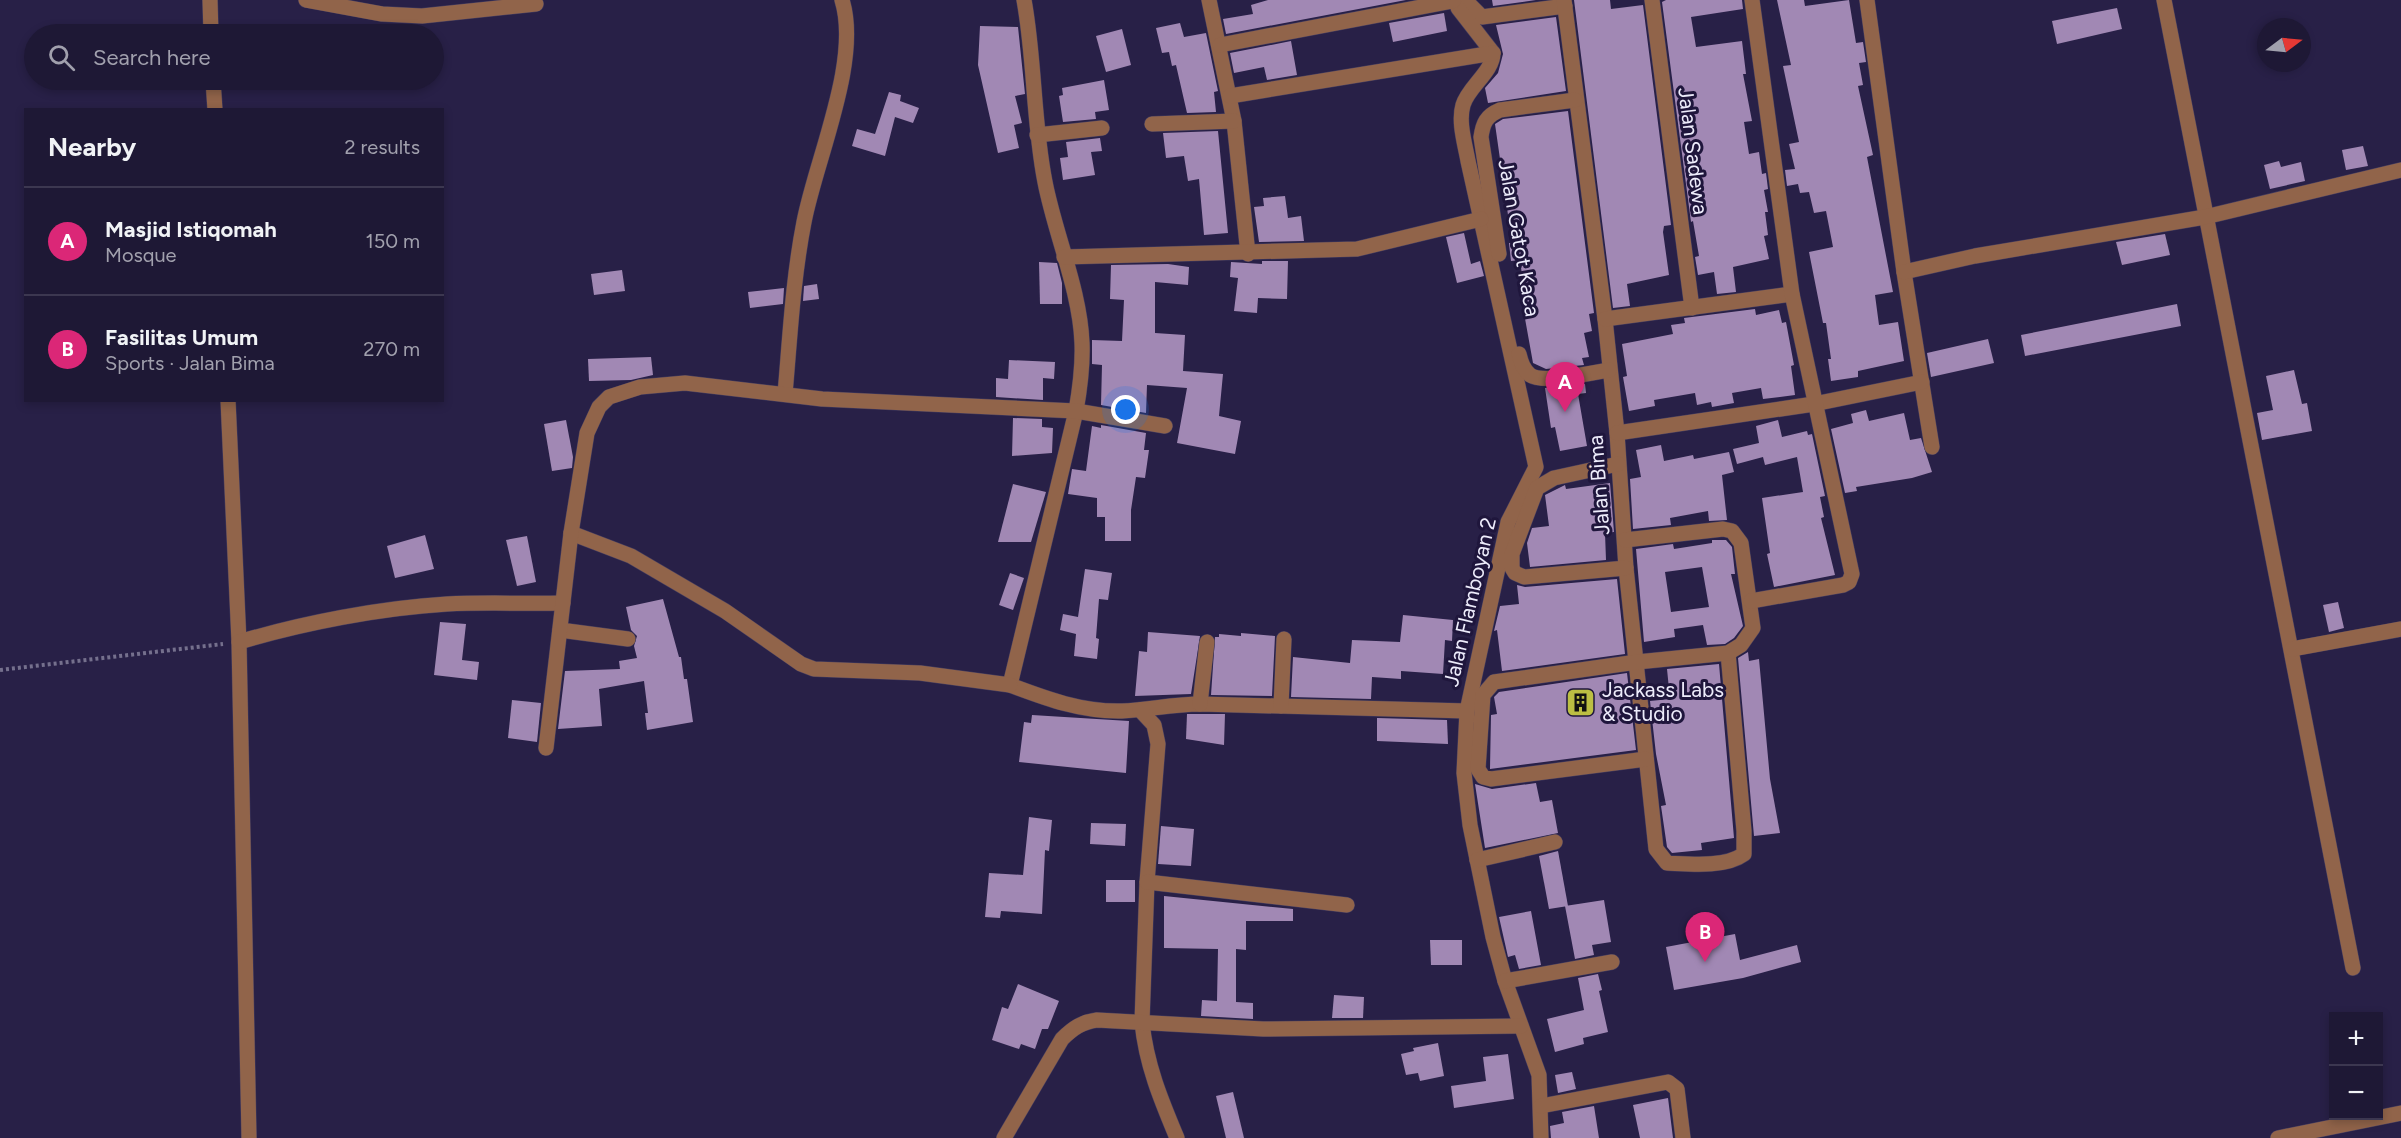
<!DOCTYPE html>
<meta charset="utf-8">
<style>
body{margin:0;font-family:Figtree,sans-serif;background:#26213d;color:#f1f3f6}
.controls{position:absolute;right:18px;bottom:18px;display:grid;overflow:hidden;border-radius:0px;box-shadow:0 3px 9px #0003}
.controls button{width:54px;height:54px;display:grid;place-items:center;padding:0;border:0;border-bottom:2px solid #3c3750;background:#1e1835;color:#f1f3f6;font:30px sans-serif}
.compass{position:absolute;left:2257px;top:18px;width:54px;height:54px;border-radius:50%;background:#1e1835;box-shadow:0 3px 9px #0003;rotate:74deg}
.you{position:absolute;left:1126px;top:410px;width:21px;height:21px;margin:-15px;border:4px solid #fff;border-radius:50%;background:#1a73e8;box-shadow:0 0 0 9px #1a73e833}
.badge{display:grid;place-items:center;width:39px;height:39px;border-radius:50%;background:#db2777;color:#fff;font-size:20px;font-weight:700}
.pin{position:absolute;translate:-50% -50px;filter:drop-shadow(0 2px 3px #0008)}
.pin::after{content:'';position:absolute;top:32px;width:21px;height:18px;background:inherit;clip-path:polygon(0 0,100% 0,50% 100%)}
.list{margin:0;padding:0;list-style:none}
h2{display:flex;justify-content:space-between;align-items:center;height:78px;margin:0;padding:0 24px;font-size:26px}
h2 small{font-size:20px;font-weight:400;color:#a1a0ad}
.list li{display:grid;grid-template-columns:39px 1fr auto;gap:18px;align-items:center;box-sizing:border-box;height:108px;padding:0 24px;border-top:2px solid #3c3750}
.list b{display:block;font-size:22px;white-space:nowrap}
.list p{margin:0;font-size:20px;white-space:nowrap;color:#a1a0ad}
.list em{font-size:20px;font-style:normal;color:#a1a0ad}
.icon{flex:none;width:33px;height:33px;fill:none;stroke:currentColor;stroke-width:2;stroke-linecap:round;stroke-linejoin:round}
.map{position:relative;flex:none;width:2401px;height:1138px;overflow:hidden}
.search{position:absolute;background:#1e1835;box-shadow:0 3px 9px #0003;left:24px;top:24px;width:420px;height:66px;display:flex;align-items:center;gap:15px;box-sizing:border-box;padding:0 21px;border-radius:33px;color:#a1a0ad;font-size:22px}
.panel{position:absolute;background:#1e1835;box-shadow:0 3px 9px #0003;left:24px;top:108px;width:420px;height:294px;border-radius:0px}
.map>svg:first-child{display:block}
.building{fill:#a188b4;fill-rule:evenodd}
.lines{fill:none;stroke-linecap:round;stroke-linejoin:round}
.minor-casing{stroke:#443d60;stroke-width:16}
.path{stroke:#75708d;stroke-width:4;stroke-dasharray:3 3;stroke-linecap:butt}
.minor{stroke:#91644a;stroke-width:15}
.labels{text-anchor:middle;stroke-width:6;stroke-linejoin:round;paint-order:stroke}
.street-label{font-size:21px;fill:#edecfb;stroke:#1f163c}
.poi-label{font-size:21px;fill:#edecfb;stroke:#1f163c;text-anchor:start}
</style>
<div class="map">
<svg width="2401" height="1138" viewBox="0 0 2401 1138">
<rect width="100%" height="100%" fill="#282047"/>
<g class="building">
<path d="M1268,0H1406L1226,34L1223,19L1253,14L1251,5Z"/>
<path d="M1492,0H1536L1493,6Z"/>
<path d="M1574,0H1610L1611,9L1643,5L1671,225L1664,226L1663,232L1669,275L1627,284L1630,306L1613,308Z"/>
<path d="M1666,0H1742L1743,9L1691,17L1696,47L1742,41L1746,74H1743L1752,121L1744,122L1749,154L1759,152L1762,174L1766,173L1768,189L1764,190L1768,212H1765L1768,235L1764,236L1769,259L1733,267L1736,292L1717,294L1714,272L1698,275L1695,257L1699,256L1693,221L1691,222L1662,2Z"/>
<path d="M1777,0H1804L1805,6L1849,0L1856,43L1863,42L1866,62L1859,63L1863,85L1858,86L1873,155L1867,157L1893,292L1875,295L1879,325L1898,322L1904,361L1858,371V377L1831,381L1828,359H1831L1826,323H1823L1809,252L1833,247L1826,211L1814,213L1809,192L1800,193L1798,184L1787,186L1785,170L1795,169L1789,144L1799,142L1783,66L1791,65Z"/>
<path d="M2117,8L2122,29L2057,44L2052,21Z"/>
<path d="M1444,13L1447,31L1393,42L1389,23Z"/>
<path d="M1556,17L1566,91L1488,103L1485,88L1498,73L1503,54L1496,25Z"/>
<path d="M1180,23L1184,37L1206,33L1218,91L1214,92L1216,112L1187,113L1176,65L1172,66L1169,52L1162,53L1156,28Z"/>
<path d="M980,26L1018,27L1025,94L1015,96L1022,123L1014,125L1019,148L998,153L978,65Z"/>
<path d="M1122,29L1131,65L1106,72L1096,36Z"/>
<path d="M1291,41L1297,75L1267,80L1264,67L1234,73L1230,53Z"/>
<path d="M1104,80L1109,110L1095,112L1096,119L1063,122L1059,96L1063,95L1062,88Z"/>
<path d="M889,92L901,95L900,101L919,108L913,123L895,117L885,156L852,146L857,129L875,134Z"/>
<path d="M1568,111L1594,313L1589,314L1592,331L1584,333L1589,357L1582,358L1584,365L1546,369L1533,363L1524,313L1527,312L1520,260L1511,261L1509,243H1512L1495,124L1503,119Z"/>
<path d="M1218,131L1228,233L1204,235L1199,179L1188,181L1184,156L1166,158L1163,133Z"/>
<path d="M1100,138L1102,151L1091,152L1095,175L1063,180L1060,158L1068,157L1066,142Z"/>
<path d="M2363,146L2368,166L2346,170L2342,150Z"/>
<path d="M2279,161L2281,167L2301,162L2305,181L2270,189L2264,165Z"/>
<path d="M1285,196L1288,218L1301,216L1304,241L1259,242L1254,207L1264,206L1263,198Z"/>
<path d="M1464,233L1471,264L1480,261L1484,276L1457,283L1446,237Z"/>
<path d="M2165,234L2170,255L2122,265L2116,242Z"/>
<path d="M1262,261H1288L1287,299L1258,298L1257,313L1234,311L1238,278L1230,277L1231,262L1262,264Z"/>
<path d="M1039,262L1057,263L1062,283V304H1040Z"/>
<path d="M1168,264L1189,267L1188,285L1155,282V333L1185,335L1183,371L1223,374L1219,416L1241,421L1235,454L1177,443L1187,388L1147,385L1146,413L1101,405L1102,365L1092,364V340L1122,341L1124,300L1110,299L1111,265Z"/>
<path d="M622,270L625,291L594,295L591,274Z"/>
<path d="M817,284L819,299L803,301L804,286Z"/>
<path d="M784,288L783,304L750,308L748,292Z"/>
<path d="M2177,304L2181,326L2025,356L2021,335Z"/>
<path d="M1755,309L1756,315L1779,310L1782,323L1786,322L1794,365L1791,366L1795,395L1763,399L1761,388L1732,393L1734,403L1712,407L1711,402L1697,405L1695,393L1654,400L1655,406L1629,411L1623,377L1627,376L1622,344L1673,334L1671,325L1685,323L1684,318Z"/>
<path d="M1988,339L1994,363L1931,377L1927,353Z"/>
<path d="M651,357L653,375L631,380L589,381L588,359Z"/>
<path d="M1009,360L1055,362L1054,379L1043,378V400L996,397V378L1008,379Z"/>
<path d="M2294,370L2302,404L2307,403L2312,431L2262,440L2257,413L2273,410L2266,376Z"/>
<path d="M1585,384L1586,393L1578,394L1587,446L1560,451L1555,427L1551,428L1545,388Z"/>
<path d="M1866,410L1869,421L1904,413L1910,440L1921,438L1932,472L1912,478L1856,487L1857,491L1845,493L1831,429L1853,423L1851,414Z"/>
<path d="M1013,418L1042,419V427L1053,428L1052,453L1012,456Z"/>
<path d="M566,420L573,457L572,468L552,471L544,424Z"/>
<path d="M1778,420L1782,437L1807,431L1808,435L1812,434L1825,496L1820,497L1824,517L1821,518L1835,575L1774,587L1767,554L1770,553L1762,498L1803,492L1797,457L1765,465L1763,457L1737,464L1733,449L1759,443L1756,426Z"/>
<path d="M1101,425L1146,433L1144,450H1149L1145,478L1136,477L1131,510V541H1105V517H1097V498L1068,494L1072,469L1086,471L1092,426L1101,428Z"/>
<path d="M1661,445L1664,461L1693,455L1694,459L1729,452L1734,472L1722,475L1727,520L1709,521L1708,511L1670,518L1671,525L1633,529L1630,479L1641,477L1636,450Z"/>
<path d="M1610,483L1614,532L1605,533L1606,560L1530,567L1527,543L1532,528L1549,526L1545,495L1565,485L1566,489Z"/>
<path d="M1013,484L1046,492L1031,542H998Z"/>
<path d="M425,535L434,569L395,578L387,546Z"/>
<path d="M527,536L536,582L517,586L506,540Z"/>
<path d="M1712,540H1726L1732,547L1735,574H1731L1743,626L1734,638L1725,644L1707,645L1703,625L1674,629L1675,637L1644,642L1636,549L1673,544L1674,549L1712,543ZM1702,567L1709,607L1671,612L1665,572Z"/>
<path d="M1085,569L1112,573L1108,600L1099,599L1096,638L1099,639L1097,659L1074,656L1076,634L1060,630L1063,614L1078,617Z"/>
<path d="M1010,573L1024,578L1013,610L999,605Z"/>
<path d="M1617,579L1625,654L1502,671L1497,630L1494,631L1500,606L1519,604L1517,585L1525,587Z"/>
<path d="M663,599L679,657H681L684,679H687L693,722L647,730L645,713H648L644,681L599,689L602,726L558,729L565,671L620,669L619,661L637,658L634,646L637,636L631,630L626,607Z"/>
<path d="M2338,602L2344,628L2329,632L2323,605Z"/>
<path d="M1403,615L1453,620L1452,641L1445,640L1443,674L1401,671V679L1372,677L1371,699L1291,697L1293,657L1350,663L1352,640L1400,642Z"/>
<path d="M440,622L466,624L462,660L479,662L477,680L434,675Z"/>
<path d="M1148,632L1200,636L1191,694L1135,696L1139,651L1147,652Z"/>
<path d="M1241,633L1275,636L1272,696L1211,695L1215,637H1219V634L1241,636Z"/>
<path d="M1748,652L1749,661L1759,659L1770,779L1780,833L1754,836L1738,658Z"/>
<path d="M1719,664L1734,838L1701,843L1702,850L1672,853L1667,847L1661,806L1666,805L1656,754L1650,701L1670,699L1667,669Z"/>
<path d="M1627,673L1636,750L1490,769L1491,715L1497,714L1494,697L1499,692Z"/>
<path d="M512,700L541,703L537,742L508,738Z"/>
<path d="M1187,714H1225L1224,745L1186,739Z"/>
<path d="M1032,715L1129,721L1126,773L1019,762L1024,722L1031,723Z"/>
<path d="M1377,718L1447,720L1448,744L1377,741Z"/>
<path d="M1536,783L1540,802L1552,800L1558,833L1485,848L1475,784L1492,789Z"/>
<path d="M1029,817L1052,820L1049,851L1045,850L1042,914L1001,911L1000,918L985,917L989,873L1023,875Z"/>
<path d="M1091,823L1126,824L1125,846L1090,844Z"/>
<path d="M1161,826L1194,829L1191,866L1158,864Z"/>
<path d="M1558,851L1568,906L1549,909L1539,856Z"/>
<rect x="1106" y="880" width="29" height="22"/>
<path d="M1164,896L1293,909V921H1246V950L1236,949V1002L1253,1003V1019L1201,1016L1202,1000L1217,1001L1218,949L1164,948Z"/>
<path d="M1604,900L1611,942L1592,945L1594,955L1575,959L1565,906Z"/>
<path d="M1531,911L1541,965L1519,969L1515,955L1508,957L1499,917Z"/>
<path d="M1735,934L1740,960L1797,945L1801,962L1743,978L1674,990L1666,947Z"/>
<path d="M1430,940H1462V965H1431Z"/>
<path d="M1598,974L1602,990L1599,991L1608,1032L1583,1038L1584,1044L1555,1052L1547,1019L1584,1010L1578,978Z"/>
<path d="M1018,984L1059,1001L1048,1029H1042L1035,1049L1021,1044L1019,1049L992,1040L1002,1007L1008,1009Z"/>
<path d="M1334,995L1364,997L1363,1018H1332Z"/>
<path d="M1438,1043L1444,1076L1420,1081L1418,1073L1406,1075L1401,1054L1414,1051L1413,1048Z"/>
<path d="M1508,1054L1514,1099L1454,1108L1451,1086L1486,1081L1483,1057Z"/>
<path d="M1572,1072L1576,1089L1558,1093L1555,1075Z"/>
<path d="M1233,1092L1244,1138H1226L1216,1096Z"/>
<path d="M1668,1098L1673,1138H1640L1633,1105Z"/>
<path d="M1594,1106L1599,1138H1551L1550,1126L1564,1123L1562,1112Z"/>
</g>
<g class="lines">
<defs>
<g id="minor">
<path d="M210,0L211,34"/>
<path d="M306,0L382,14L422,16L536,4"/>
<path d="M1024,0C1035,60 1033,122 1045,182C1055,234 1080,290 1082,343C1083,366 1080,388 1076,411L1010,685C1047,699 1082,712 1122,711C1148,710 1173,704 1200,704L1467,711"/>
<path d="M1209,0L1234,121L1248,254"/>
<path d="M1465,0L1482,17L1565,6"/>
<path d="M1564,0L1605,319L1617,433L1626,568L1656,849L1667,863C1689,864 1725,868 1744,854V831L1728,653"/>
<path d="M1652,0L1692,308"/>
<path d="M1867,0L1904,272L1932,447"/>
<path d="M2164,0L2353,968"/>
<path d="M1458,8L1493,53"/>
<path d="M1220,45L1453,1"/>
<path d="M1493,53C1493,72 1468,87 1463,105C1458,122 1465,144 1468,161L1536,467L1508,522L1467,711L1464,773L1470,825L1493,937L1505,981L1539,1075L1541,1138"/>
<path d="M213,80L215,110"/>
<path d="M1230,96L1493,53"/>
<path d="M1152,124L1234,121"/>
<path d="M1037,135L1102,128"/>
<path d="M1499,254L1481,137C1483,123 1486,116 1500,110L1575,100"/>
<path d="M1064,257L1357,249L1481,219"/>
<path d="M1904,272L1975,256L2205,217L2401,170"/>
<path d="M1605,319L1792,294"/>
<path d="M1519,354C1521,362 1523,369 1530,375C1543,384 1592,373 1609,370"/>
<path d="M785,394C790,337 793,278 804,222C816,159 861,61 842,0"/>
<path d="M228,400L239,642L249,1138"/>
<path d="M1617,433L1814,404L1922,382"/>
<path d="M1618,464L1554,478L1537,488L1512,554V568L1515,573L1524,577L1626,568"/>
<path d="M571,533L631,556L725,611L801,664L814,669L920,673L1010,685"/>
<path d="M1625,540L1723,529L1732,531L1741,543L1753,628L1741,645L1728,653L1637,662L1494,682L1483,695L1478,769L1483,777L1491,779L1646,759"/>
<path d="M1751,601L1843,585L1849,582L1852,574L1792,294L1752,0"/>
<path d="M560,630L628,639"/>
<path d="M239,642C303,623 380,608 447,604C485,602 524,604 563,603"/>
<path d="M2292,649L2401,629"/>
<path d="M1200,704L1207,642"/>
<path d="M1281,706L1284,639"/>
<path d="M1140,710L1154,725L1158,744L1147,882L1142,1022C1146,1064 1161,1100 1177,1138"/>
<path d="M546,748L571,533L587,433L599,407L609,397L640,387L685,383L822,399L1076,411L1165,426"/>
<path d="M1477,860L1555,842"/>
<path d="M1147,882L1347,905"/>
<path d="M1505,981L1612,962"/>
<path d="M1541,1106L1668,1082L1677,1089L1683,1138"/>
<path d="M1004,1138L1062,1039C1073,1028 1082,1022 1097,1020L1263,1029L1521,1026"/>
<path d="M2278,1138L2401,1113"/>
</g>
</defs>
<use href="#minor" class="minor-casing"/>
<path class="path" d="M0,670L223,644"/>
<use href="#minor" class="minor"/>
</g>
<defs>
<symbol id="building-square" viewBox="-11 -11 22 22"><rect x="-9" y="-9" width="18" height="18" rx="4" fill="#bcbf43" stroke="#1f163c"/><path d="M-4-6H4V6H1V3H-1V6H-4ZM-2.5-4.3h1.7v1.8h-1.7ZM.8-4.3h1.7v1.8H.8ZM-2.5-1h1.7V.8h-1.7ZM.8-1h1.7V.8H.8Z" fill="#111"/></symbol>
</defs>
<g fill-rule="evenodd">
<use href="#building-square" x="1564" y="686" width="33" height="33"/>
</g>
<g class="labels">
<g class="street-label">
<text transform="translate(1693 151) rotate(83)" y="7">Jalan Sadewa</text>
<text transform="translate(1519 238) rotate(80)" y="7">Jalan Gatot Kaca</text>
<text transform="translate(1599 485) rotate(-94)" y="7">Jalan Bima</text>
<text transform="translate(1470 602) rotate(-77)" y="7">Jalan Flamboyan 2</text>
</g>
<g class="poi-label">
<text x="1602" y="697">Jackass Labs<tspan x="1602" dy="24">&amp; Studio</tspan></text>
</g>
</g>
</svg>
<div class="controls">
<button>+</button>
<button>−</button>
</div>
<svg class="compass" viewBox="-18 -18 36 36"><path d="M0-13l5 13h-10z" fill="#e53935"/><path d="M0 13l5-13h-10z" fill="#a1a0ad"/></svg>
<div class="you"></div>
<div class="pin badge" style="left:1565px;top:412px">A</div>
<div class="pin badge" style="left:1705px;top:962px">B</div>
<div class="search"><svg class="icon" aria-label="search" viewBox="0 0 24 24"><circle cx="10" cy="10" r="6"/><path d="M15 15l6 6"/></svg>Search here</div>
<section class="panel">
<h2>Nearby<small>2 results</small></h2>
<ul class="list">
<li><span class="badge">A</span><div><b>Masjid Istiqomah</b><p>Mosque</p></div><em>150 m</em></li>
<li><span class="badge">B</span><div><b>Fasilitas Umum</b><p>Sports · Jalan Bima</p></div><em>270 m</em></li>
</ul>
</section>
</div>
